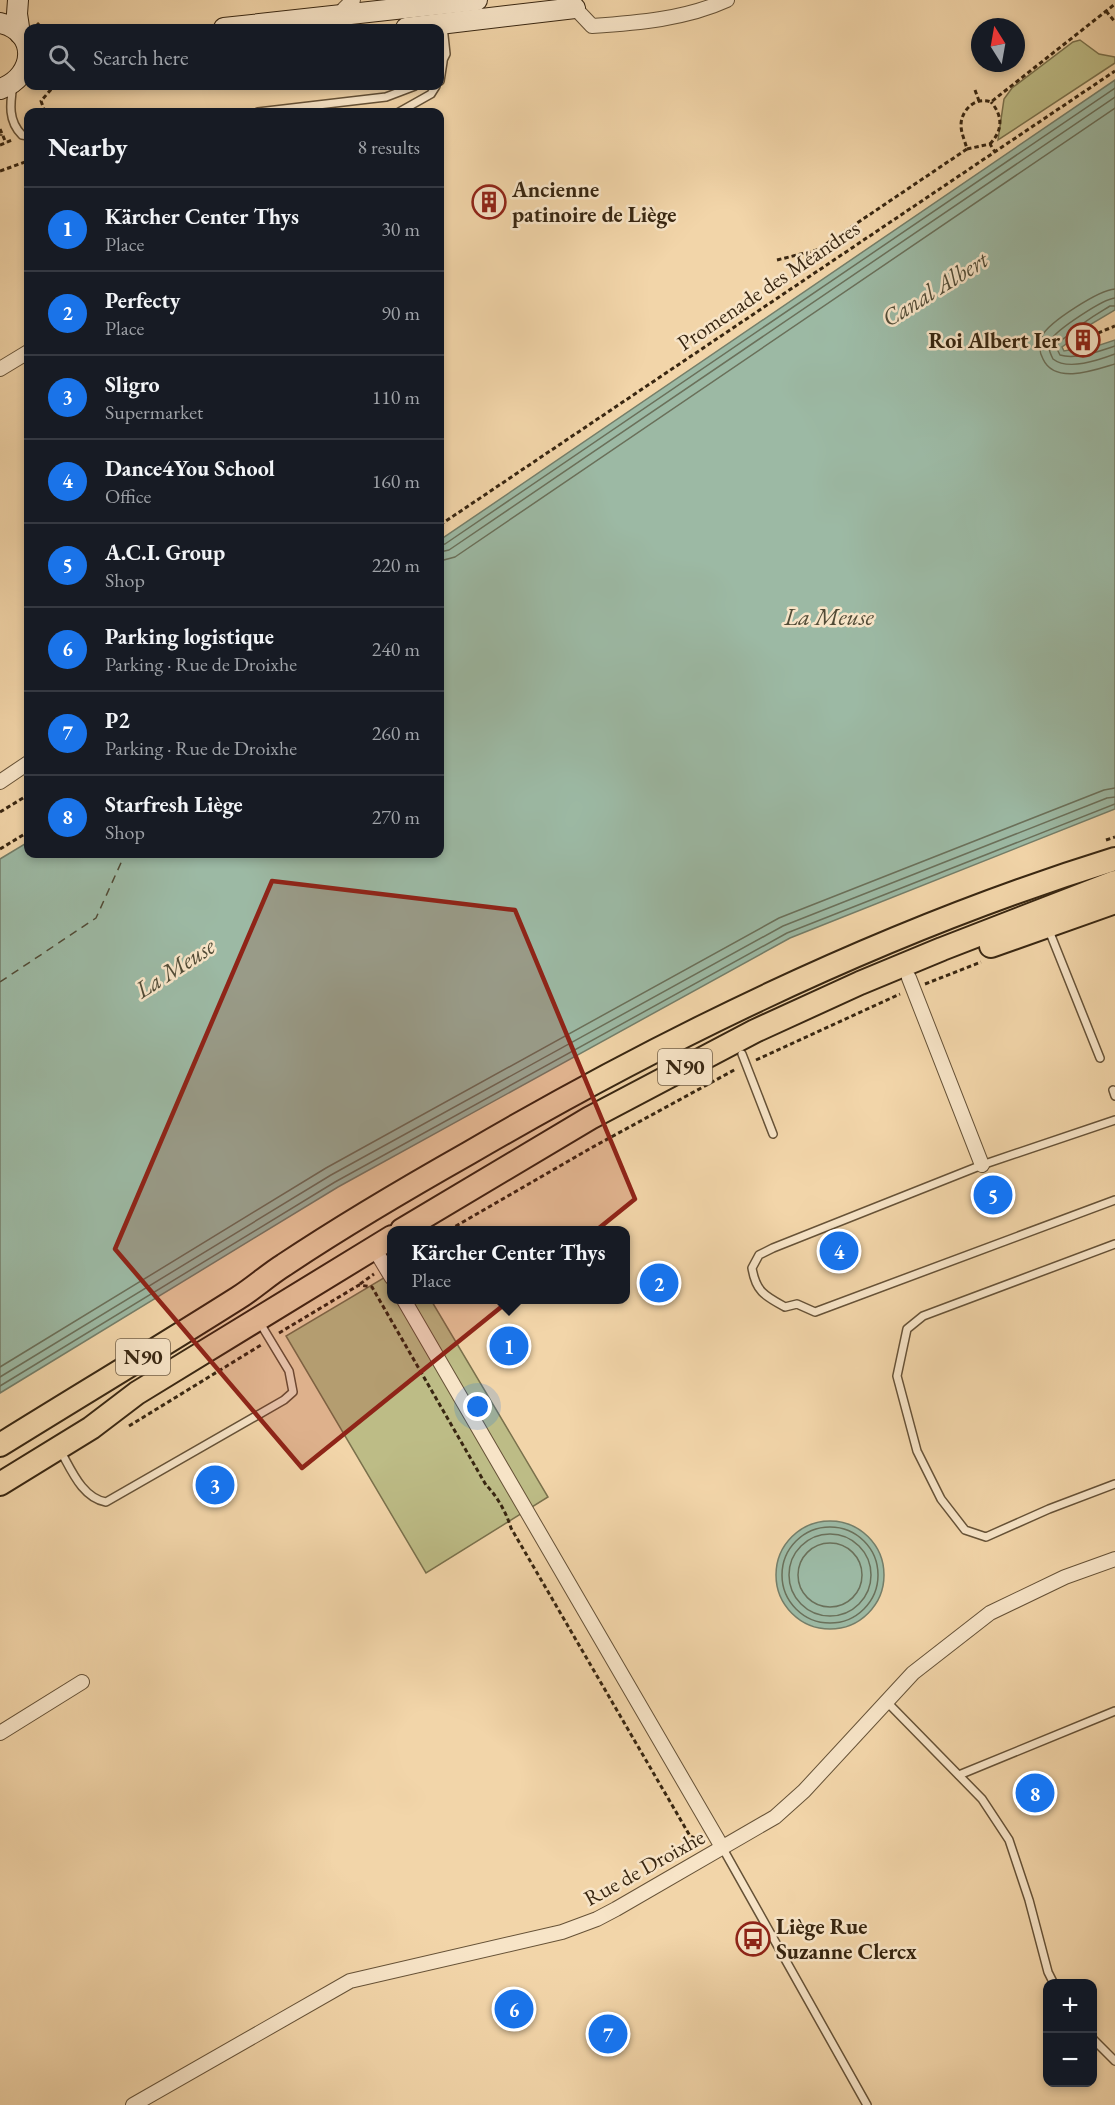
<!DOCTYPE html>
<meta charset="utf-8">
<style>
body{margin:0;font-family:"EB Garamond",serif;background:#20242c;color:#f1f3f6}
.controls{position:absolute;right:18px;bottom:18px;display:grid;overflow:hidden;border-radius:12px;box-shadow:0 3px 9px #0003}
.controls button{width:54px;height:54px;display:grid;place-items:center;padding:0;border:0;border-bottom:2px solid #363941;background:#171b24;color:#f1f3f6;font:30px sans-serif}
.compass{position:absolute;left:971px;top:18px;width:54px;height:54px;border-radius:50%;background:#171b24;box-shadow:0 3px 9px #0003;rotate:349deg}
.you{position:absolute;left:478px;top:1407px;width:21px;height:21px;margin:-15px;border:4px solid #fff;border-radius:50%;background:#1a73e8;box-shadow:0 0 0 9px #1a73e833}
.badge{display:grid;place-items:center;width:39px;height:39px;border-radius:50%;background:#1a73e8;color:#fff;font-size:20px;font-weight:700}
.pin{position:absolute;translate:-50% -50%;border:3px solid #fff;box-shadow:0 2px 6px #0006}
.popup{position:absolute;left:387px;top:1226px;width:243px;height:78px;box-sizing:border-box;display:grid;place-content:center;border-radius:12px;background:#171b24;filter:drop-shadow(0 2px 4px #0005);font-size:20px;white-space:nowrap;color:#9ea1a6}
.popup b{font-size:22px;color:#f1f3f6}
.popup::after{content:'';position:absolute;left:50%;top:100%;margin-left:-12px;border:12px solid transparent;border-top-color:#171b24}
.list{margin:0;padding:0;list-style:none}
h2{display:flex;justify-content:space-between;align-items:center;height:78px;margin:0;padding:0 24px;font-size:26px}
h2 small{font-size:20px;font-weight:400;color:#9ea1a6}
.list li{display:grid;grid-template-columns:39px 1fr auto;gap:18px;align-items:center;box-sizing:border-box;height:84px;padding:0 24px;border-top:2px solid #363941}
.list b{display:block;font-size:22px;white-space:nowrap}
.list p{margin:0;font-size:20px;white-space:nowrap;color:#9ea1a6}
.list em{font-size:20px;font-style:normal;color:#9ea1a6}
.icon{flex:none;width:33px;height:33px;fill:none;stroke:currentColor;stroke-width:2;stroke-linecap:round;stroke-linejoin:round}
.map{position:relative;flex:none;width:1115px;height:2105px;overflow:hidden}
.search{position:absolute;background:#171b24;box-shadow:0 3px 9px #0003;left:24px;top:24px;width:420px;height:66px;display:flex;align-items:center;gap:15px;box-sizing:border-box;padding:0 21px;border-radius:12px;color:#9ea1a6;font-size:22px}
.panel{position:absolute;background:#171b24;box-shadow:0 3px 9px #0003;left:24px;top:108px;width:420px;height:750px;border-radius:12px}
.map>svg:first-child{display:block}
.green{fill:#bdbc86;stroke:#7a714c;stroke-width:1.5}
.water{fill:#9cb9a4;stroke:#747e69;stroke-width:1.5}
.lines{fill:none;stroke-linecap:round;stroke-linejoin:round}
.shore{stroke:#6a705a;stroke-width:1.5}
.ferry{stroke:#514b36;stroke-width:1.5;stroke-dasharray:8 6;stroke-linecap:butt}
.lane-casing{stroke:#665237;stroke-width:10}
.street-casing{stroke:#665237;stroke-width:16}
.secondary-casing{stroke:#382611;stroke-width:22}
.primary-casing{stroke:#382611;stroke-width:26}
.path{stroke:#382611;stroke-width:3;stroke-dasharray:4.5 3;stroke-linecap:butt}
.lane{stroke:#f7e4c7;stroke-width:7}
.street{stroke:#f7e4c7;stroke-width:14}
.secondary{stroke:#f7e4c7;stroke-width:20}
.primary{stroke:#f2d5a9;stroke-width:22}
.tram{stroke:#382611;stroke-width:1.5}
.marked{fill:#8f2418;fill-opacity:0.2;stroke:#8f2418;stroke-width:4.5;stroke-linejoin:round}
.labels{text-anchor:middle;stroke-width:5;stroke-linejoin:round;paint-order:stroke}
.shield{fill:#f7e4c7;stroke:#715f48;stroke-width:1.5}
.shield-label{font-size:21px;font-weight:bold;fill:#382611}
.poi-label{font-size:22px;font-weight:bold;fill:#382611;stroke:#f7e4c7;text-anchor:start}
.street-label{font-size:22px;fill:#382611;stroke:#f7e4c7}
.water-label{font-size:24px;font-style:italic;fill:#514b36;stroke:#f7e4c7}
</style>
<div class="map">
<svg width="1115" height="2105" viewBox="0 0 1115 2105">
<rect width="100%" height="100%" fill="#f2d5a9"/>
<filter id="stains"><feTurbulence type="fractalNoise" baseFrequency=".00333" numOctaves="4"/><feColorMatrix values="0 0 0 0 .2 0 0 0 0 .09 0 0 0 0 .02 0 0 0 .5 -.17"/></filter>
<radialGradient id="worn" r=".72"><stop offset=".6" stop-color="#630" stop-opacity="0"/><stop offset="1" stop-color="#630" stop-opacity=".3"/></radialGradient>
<g class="green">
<path d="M1080,40L1099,54L1115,57V63L998,140L1004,99L1012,88L1073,42Z"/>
<path d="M392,1273V1300H431L548,1497L426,1573L286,1336Z"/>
</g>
<g class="water">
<path d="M1115,80V310L1081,330L1082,333L1062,347L1064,351L1086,347L1088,349L1115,340V809L790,938L338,1187L0,1393V859L28,842V854H440V540Z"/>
<circle cx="830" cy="1575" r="54"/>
</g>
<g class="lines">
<g class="shore">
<path d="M1115,289C1099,290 1049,322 1042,336C1039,343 1039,352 1043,359C1055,385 1095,370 1115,364"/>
<path d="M1115,298C1103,299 1056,330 1051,340C1047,347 1050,353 1053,359C1068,371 1099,360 1115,354"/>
<path d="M1115,306H1110C1097,314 1084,321 1074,331C1068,337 1060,338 1056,347L1060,355C1076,360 1100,351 1115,346"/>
<path d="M440,545L445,544L1115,88"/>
<path d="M440,552L449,550L1115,97"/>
<path d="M440,561L455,557L1115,108"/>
<path d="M0,1367L326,1168L779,918L1104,790L1115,788"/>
<path d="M0,1377L331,1175L783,926L1107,798L1115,797"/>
<path d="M0,1386L335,1182L787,933L1115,804"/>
<circle cx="830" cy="1575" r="48"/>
<circle cx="830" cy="1575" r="41"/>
<circle cx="830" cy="1575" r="32"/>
</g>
<path class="ferry" d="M0,982L96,918L125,854"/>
<defs>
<g id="lane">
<path d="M440,66L446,54L443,26"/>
<path d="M440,81L443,62"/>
<path d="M13,85C10,104 8,121 22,135L28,136"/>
<path d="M258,112L386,97L415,86"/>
<path d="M399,112L431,94L436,86"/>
<path d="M1048,928L1100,1058"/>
<path d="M742,1054L773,1134"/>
<path d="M1113,1090L1115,1096"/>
<path d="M1115,1120L982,1165L773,1248L759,1255L752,1268C756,1292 765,1296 785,1307L797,1304L815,1312L1115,1200"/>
<path d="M1115,1244L923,1316L907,1329L897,1376L917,1451L941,1499L965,1530L986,1537L1049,1509L1115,1484"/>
<path d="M60,1450C71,1469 82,1498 106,1502L284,1400L293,1392L289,1371L260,1323"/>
<path d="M887,1702L982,1799L1009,1840L1029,1900L1048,1972L1054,1984"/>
<path d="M959,1775L1115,1711"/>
<path d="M722,1847L867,2105"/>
<path d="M1092,2038L1115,2061"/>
</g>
<g id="street">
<path d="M575,8L592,26C637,23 686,19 727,0"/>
<path d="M342,16L344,9L353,0"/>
<path d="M0,369L28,352"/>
<path d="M0,782L28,763"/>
<path d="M909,978L982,1165"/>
<path d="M374,1248L392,1278"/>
<path d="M404,1300L722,1847"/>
<path d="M0,1733L82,1682"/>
<path d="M133,2105L350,1981L562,1932L597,1919L616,1909L775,1817L804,1791L913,1673L990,1613L1065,1577L1115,1559"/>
</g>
<g id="secondary">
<path d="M18,0L17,14L20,34"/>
<path d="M0,23C38,31 37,76 0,89"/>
<path d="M224,28L477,0"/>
<path d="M406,28L575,8"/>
</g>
<g id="primary">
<path d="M991,946L1115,902"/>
<path d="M402,1230L590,1118L755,1031L860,983L942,949L1115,882"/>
<path d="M0,1445C79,1396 159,1348 238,1298C254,1288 268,1275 284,1265C344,1225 407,1188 469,1153C673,1034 889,929 1115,859"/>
<path d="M0,1484L91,1428L137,1393L392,1237"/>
</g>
</defs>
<use href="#lane" class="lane-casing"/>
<use href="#street" class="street-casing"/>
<use href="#secondary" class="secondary-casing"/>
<use href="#primary" class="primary-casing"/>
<g class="path">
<path d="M1106,11L1115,22"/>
<path d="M37,23L42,28"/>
<path d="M975,90L979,101"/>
<path d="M45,112L41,101L54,86"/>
<path d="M0,129L6,143"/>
<path d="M990,144C1003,130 1003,116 991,102"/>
<path d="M0,145L12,140"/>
<path d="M967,149L990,144L995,152"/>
<path d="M0,171L28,161"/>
<path d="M777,260L817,250L967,149C965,141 961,133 961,125C961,110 976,96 991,102L1115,4"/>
<path d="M1091,336L1115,326"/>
<path d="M440,525L1115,71"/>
<path d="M0,812L28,795"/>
<path d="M1106,840L1115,837"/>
<path d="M0,849L28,832"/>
<path d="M925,984L981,962"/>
<path d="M756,1060L900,994"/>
<path d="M449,1230L591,1148L736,1069"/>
<path d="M360,1284L374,1274"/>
<path d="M279,1333L359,1285L372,1287L486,1485C497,1496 506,1512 511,1528L690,1836L700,1840"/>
<path d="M129,1426L261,1345"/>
</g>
<use href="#lane" class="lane"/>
<use href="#street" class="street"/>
<use href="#secondary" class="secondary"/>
<use href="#primary" class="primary"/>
<path class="tram" d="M0,135H2"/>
</g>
<path class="marked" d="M272,881L515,910L635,1199L302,1468L115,1249Z"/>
<defs>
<symbol id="building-ring" viewBox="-11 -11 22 22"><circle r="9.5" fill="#f7e4c7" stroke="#8f2418" stroke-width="1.5"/><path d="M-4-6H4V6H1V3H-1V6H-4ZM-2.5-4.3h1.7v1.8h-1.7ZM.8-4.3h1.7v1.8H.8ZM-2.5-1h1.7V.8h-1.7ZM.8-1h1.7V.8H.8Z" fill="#8f2418"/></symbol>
<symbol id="bus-ring" viewBox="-11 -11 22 22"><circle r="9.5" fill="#f7e4c7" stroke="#8f2418" stroke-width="1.5"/><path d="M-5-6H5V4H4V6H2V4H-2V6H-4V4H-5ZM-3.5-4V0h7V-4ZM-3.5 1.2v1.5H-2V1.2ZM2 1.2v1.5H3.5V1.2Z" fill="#8f2418"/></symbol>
</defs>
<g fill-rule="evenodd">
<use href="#building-ring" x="470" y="183" width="38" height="38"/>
<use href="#building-ring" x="1064" y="321" width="38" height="38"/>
<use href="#bus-ring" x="734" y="1920" width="38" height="38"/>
</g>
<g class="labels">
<g class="shield">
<rect x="658" y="1049" width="54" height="36" rx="4.5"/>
<rect x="116" y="1339" width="54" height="36" rx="4.5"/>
</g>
<g class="shield-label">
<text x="685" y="1074">N90</text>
<text x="143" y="1364">N90</text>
</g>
<g class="poi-label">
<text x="512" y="197">Ancienne<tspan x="512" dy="25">patinoire de Liège</tspan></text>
<text x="1060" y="348" text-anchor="end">Roi Albert Ier</text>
<text x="776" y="1934">Liège Rue<tspan x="776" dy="25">Suzanne Clercx</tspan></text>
</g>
<g class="street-label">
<text transform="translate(768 285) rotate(-34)" y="8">Promenade des Méandres</text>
<text transform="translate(644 1867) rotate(-29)" y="8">Rue de Droixhe</text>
</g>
<g class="water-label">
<text transform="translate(935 289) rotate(-32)" y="8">Canal Albert</text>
<text x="829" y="625">La Meuse</text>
<text transform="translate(175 968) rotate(-33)" y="8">La Meuse</text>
</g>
</g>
<rect width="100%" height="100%" filter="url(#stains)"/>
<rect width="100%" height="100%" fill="url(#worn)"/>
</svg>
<div class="controls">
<button>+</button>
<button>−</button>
</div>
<svg class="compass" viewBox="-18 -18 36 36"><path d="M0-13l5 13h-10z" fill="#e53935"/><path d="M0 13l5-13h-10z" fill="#9ea1a6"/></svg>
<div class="you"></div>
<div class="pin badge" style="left:509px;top:1346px">1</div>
<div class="popup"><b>Kärcher Center Thys</b>Place</div>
<div class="pin badge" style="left:659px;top:1283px">2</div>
<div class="pin badge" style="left:215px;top:1485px">3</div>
<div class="pin badge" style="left:839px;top:1251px">4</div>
<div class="pin badge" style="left:993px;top:1195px">5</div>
<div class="pin badge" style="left:514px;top:2009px">6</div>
<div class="pin badge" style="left:608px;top:2034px">7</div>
<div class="pin badge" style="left:1035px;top:1793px">8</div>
<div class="search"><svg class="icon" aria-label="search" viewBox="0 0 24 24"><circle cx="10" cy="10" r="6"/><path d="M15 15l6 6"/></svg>Search here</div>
<section class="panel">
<h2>Nearby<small>8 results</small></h2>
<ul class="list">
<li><span class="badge">1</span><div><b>Kärcher Center Thys</b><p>Place</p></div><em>30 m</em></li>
<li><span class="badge">2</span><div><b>Perfecty</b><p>Place</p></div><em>90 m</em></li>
<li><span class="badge">3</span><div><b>Sligro</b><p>Supermarket</p></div><em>110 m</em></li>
<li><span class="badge">4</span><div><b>Dance4You School</b><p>Office</p></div><em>160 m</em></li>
<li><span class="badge">5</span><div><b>A.C.I. Group</b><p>Shop</p></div><em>220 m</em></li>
<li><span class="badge">6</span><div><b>Parking logistique</b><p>Parking · Rue de Droixhe</p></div><em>240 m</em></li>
<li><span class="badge">7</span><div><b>P2</b><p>Parking · Rue de Droixhe</p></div><em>260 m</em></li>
<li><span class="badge">8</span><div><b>Starfresh Liège</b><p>Shop</p></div><em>270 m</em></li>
</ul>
</section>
</div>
